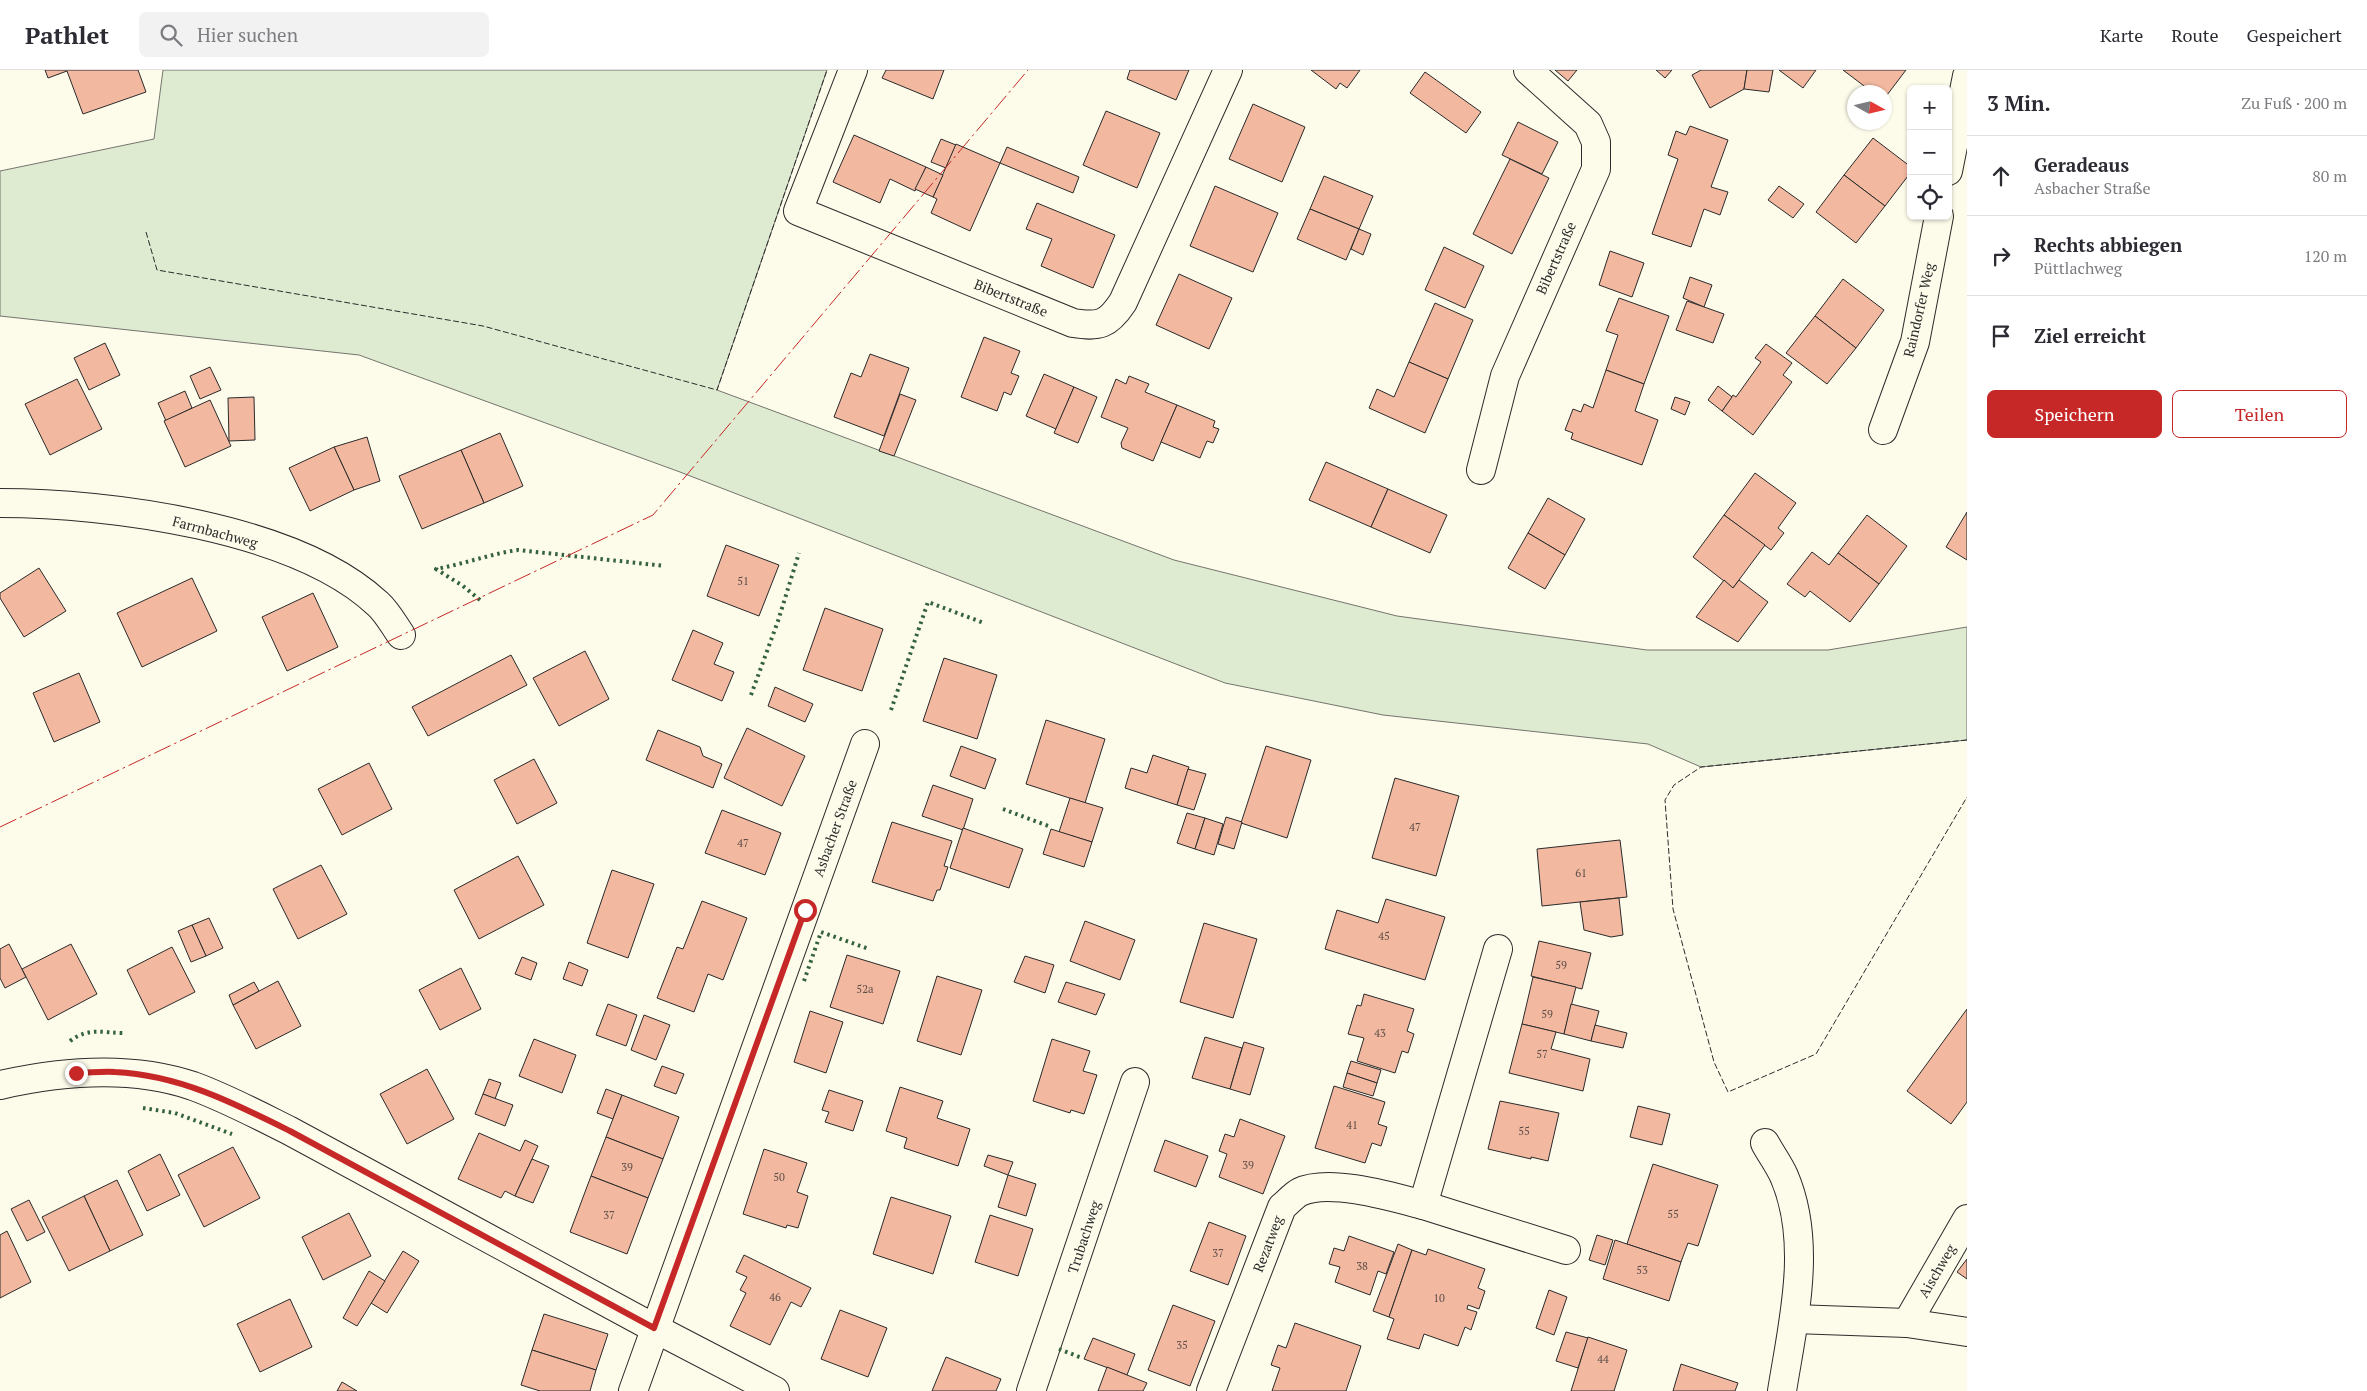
<!DOCTYPE html>
<html lang="de">
<meta charset="utf-8">
<style>
body{margin:0;font-family:"PT Serif",serif;background:#f2f2f3;color:#2b2b33}
.controls{position:absolute;right:15px;top:15px;display:grid;overflow:hidden;border-radius:8px;box-shadow:0 1px 4px #0004}
.controls button{width:45px;height:45px;display:grid;place-items:center;padding:0;border:0;border-bottom:1px solid #e1e1e2;background:#fff;color:#2b2b33;font:25px sans-serif}
.compass{position:absolute;left:1847px;top:15px;width:45px;height:45px;border-radius:50%;background:#fff;box-shadow:0 1px 4px #0004;rotate:98deg}
.stop{position:absolute;width:15px;height:15px;margin:-11px;border:4px solid #c62828;border-radius:50%;background:#fff}
.stop.end{background:#c62828;border-color:#fff;box-shadow:0 1px 5px #0008}
.list{margin:0;padding:0;list-style:none}
h2{display:flex;justify-content:space-between;align-items:center;height:65px;margin:0;padding:0 20px;font-size:21px}
h2 small{font-size:16px;font-weight:400;color:#7c7c81}
.list li{display:grid;grid-template-columns:32px 1fr auto;gap:15px;align-items:center;box-sizing:border-box;height:80px;padding:0 20px;border-top:1px solid #e1e1e2}
.list b{display:block;font-size:19px;white-space:nowrap}
.list p{margin:0;font-size:16px;white-space:nowrap;color:#7c7c81}
.list em{font-size:16px;font-style:normal;color:#7c7c81}
.actions{display:flex;gap:10px;padding:15px 20px}
.actions a{flex:1;padding:11px 0;border:1px solid #c62828;border-radius:8px;text-align:center;font-size:18px;color:#c62828}
.actions .main{background:#c62828;color:#fff}
.icon{flex:none;width:28px;height:28px;fill:none;stroke:currentColor;stroke-width:2;stroke-linecap:round;stroke-linejoin:round}
.map{position:relative;flex:none;width:1967px;height:1321px;overflow:hidden}
header{display:flex;align-items:center;gap:30px;box-sizing:border-box;height:70px;padding:0 25px;background:#fff;border-bottom:1px solid #e1e1e2}
header strong{font-size:24px}
nav{display:flex;gap:28px;margin-inline-start:auto;font-size:18px}
.search{width:350px;height:45px;background:#f2f2f3;display:flex;align-items:center;gap:12px;box-sizing:border-box;padding:0 18px;border-radius:8px;color:#7c7c81;font-size:19px}
main{display:flex}
aside{flex:1;background:#fff}
.map>svg:first-child{display:block}
.green{fill:#deebd1;stroke:#74746e}
.building{fill:#f2b8a0;stroke:#2b2b2b}
.lines{fill:none;stroke-linecap:round;stroke-linejoin:round}
.street-casing{stroke:#2b2b2b;stroke-width:30}
.street{stroke:#fdfbea;stroke-width:28}
.hedge{stroke:#34623c;stroke-width:4;stroke-dasharray:2.5 4;stroke-linecap:butt}
.fence{stroke:#2b2b2b;stroke-width:1;stroke-dasharray:6 2.5;stroke-linecap:butt}
.power{stroke:#c62828;stroke-width:1;stroke-dasharray:18 4 2.5 4;stroke-linecap:butt}
.route{stroke:#c62828;stroke-width:6}
.labels{text-anchor:middle;stroke-width:4;stroke-linejoin:round;paint-order:stroke}
.number-label{font-size:11px;fill:#5d4e48}
.street-label{font-size:14px;fill:#2b2b2b;stroke:#fdfbea}
</style>
<header>
<strong>Pathlet</strong>
<div class="search"><svg class="icon" aria-label="search" viewBox="0 0 24 24"><circle cx="10" cy="10" r="6"/><path d="M15 15l6 6"/></svg>Hier suchen</div>
<nav><a>Karte</a><a>Route</a><a>Gespeichert</a></nav>
</header>
<main>
<div class="map">
<svg width="1967" height="1321" viewBox="0 0 1967 1321">
<rect width="100%" height="100%" fill="#fdfbea"/>
<path class="green" d="M163,0H827L717,320L1174,490L1397,546L1647,580H1828L1967,557V670L1701,697L1648,674L1383,645L1225,613L680,402L359,285L0,246V101L154,69Z"/>
<g class="building">
<path d="M45,0H138L146,22L83,44L67,1L48,8Z"/>
<path d="M886,0H944L933,29L882,8Z"/>
<path d="M1130,0H1189L1176,30L1127,9Z"/>
<path d="M1311,0H1360L1347,18L1340,13L1336,19Z"/>
<path d="M1555,0H1577L1568,11Z"/>
<path d="M1656,0H1672L1665,8Z"/>
<path d="M1701,0H1747L1744,19L1710,38L1692,5Z"/>
<path d="M1747,0H1773L1769,22L1744,19Z"/>
<path d="M1779,0H1816L1803,18Z"/>
<path d="M1843,0H1906L1884,29V22H1872Z"/>
<path d="M1425,2L1481,42L1466,63L1410,23Z"/>
<path d="M1253,34L1305,57L1282,112L1229,89Z"/>
<path d="M1106,41L1160,63L1137,118L1083,95Z"/>
<path d="M1518,52L1558,72L1542,104L1502,85Z"/>
<path d="M1690,56L1728,70L1711,117L1728,122L1720,145L1704,139L1691,177L1652,164L1678,89L1668,85L1676,61L1686,65Z"/>
<path d="M854,65L926,97L915,121L890,109L880,133L833,112Z"/>
<path d="M1873,68L1911,97V102L1885,136L1844,105Z"/>
<path d="M941,69L956,75L946,98L931,92Z"/>
<path d="M956,74L1000,93L970,161L931,143L937,129L933,127Z"/>
<path d="M1007,77L1079,107L1073,123L1000,93Z"/>
<path d="M1510,89L1549,108L1512,184L1473,164Z"/>
<path d="M926,97L943,105L933,127L915,119Z"/>
<path d="M1844,105L1885,136L1856,173L1816,142Z"/>
<path d="M1324,106L1373,126L1359,159L1310,139Z"/>
<path d="M1215,116L1278,143L1253,202L1190,176Z"/>
<path d="M1779,116L1804,134L1793,148L1768,130Z"/>
<path d="M1037,133L1115,165L1093,218L1041,196L1052,169L1026,159Z"/>
<path d="M1310,139L1359,159L1346,190L1297,169Z"/>
<path d="M1359,159L1371,164L1363,185L1351,179Z"/>
<path d="M1444,177L1484,196L1465,238L1425,220Z"/>
<path d="M1610,181L1644,193L1632,227L1599,215Z"/>
<path d="M1179,204L1232,228L1209,279L1156,255Z"/>
<path d="M1690,207L1712,215L1704,237L1683,228Z"/>
<path d="M1843,209L1884,240L1856,278L1815,246Z"/>
<path d="M1619,228L1669,246L1644,314L1606,300L1618,265L1606,261Z"/>
<path d="M1687,231L1724,244L1713,273L1676,260Z"/>
<path d="M1435,233L1473,250L1448,309L1409,292Z"/>
<path d="M1815,246L1856,278L1827,314L1786,283Z"/>
<path d="M984,267L1020,281L1011,303L1019,306L1011,325L1004,322L997,341L961,327Z"/>
<path d="M105,273L120,305L89,320L74,288Z"/>
<path d="M1766,274L1792,293L1783,305L1792,312L1753,365L1722,341L1733,325L1736,327L1761,292L1755,288Z"/>
<path d="M870,284L909,298L884,366L834,347L851,303L861,307Z"/>
<path d="M1409,292L1448,309L1425,363L1369,338L1377,319L1394,327Z"/>
<path d="M210,297L221,320L200,329L190,306Z"/>
<path d="M1606,300L1644,314L1635,341L1658,350L1642,395L1571,369L1573,363L1565,360L1573,339L1581,342L1584,334L1593,338Z"/>
<path d="M1044,304L1074,317L1056,359L1026,346Z"/>
<path d="M1129,306L1149,314L1145,322L1177,335L1153,391L1122,378L1121,373L1128,358L1101,347L1116,309L1126,314Z"/>
<path d="M77,309L102,359L50,385L25,334Z"/>
<path d="M1718,316L1732,327L1722,341L1708,330Z"/>
<path d="M1074,317L1097,327L1078,373L1054,363Z"/>
<path d="M185,321L192,338L166,351L158,333Z"/>
<path d="M900,324L916,330L894,386L879,381Z"/>
<path d="M254,327L255,370L229,371L228,328Z"/>
<path d="M1675,327L1690,332L1685,345L1671,339Z"/>
<path d="M210,330L231,376L185,397L164,351Z"/>
<path d="M1177,335L1215,351L1213,357L1219,359L1213,373L1207,371L1200,388L1161,372Z"/>
<path d="M500,363L523,416L484,433L461,380Z"/>
<path d="M367,367L380,411L354,420L334,377Z"/>
<path d="M334,377L354,420L310,441L289,398Z"/>
<path d="M461,380L484,433L422,459L399,406Z"/>
<path d="M1326,392L1388,419L1371,457L1309,430Z"/>
<path d="M1755,403L1796,433L1778,458L1784,463L1771,480L1724,445Z"/>
<path d="M1388,419L1447,445L1430,483L1371,457Z"/>
<path d="M1548,428L1585,449L1565,485L1528,463Z"/>
<path d="M1967,442V490L1946,477Z"/>
<path d="M1724,445L1765,475L1733,518L1693,487Z"/>
<path d="M1867,445L1907,476L1879,514L1838,483Z"/>
<path d="M1528,463L1565,485L1545,519L1508,498Z"/>
<path d="M726,475L779,495L759,546L707,526Z"/>
<path d="M1812,482L1829,495L1838,483L1879,514L1850,552L1810,521L1805,527L1787,514Z"/>
<path d="M39,498L66,541L24,567L0,528V523Z"/>
<path d="M192,508L217,561L142,597L117,543Z"/>
<path d="M1724,510L1733,518L1739,510L1768,532L1738,572L1696,547Z"/>
<path d="M313,523L338,577L287,601L262,547Z"/>
<path d="M825,538L883,559L862,621L803,600Z"/>
<path d="M693,560L723,573L714,594L734,602L722,631L672,610Z"/>
<path d="M585,581L609,629L559,656L533,608Z"/>
<path d="M511,585L527,615L428,666L412,637Z"/>
<path d="M944,588L997,605L977,669L923,651Z"/>
<path d="M79,603L100,652L54,672L33,623Z"/>
<path d="M775,617L813,634L805,652L768,636Z"/>
<path d="M1046,650L1105,669L1085,733L1026,714Z"/>
<path d="M747,658L805,686L782,736L724,708Z"/>
<path d="M658,660L700,677L703,686L722,694L713,718L646,690Z"/>
<path d="M961,676L996,689L985,719L950,706Z"/>
<path d="M1266,676L1311,690L1287,768L1241,753Z"/>
<path d="M1153,685L1189,697L1177,735L1125,718L1131,698L1147,703Z"/>
<path d="M534,689L557,733L517,754L494,710Z"/>
<path d="M369,693L392,739L342,765L318,719Z"/>
<path d="M1188,699L1206,704L1194,740L1177,735Z"/>
<path d="M1395,708L1459,726L1436,806L1372,788Z"/>
<path d="M933,715L973,729L963,760L922,746Z"/>
<path d="M1070,728L1103,738L1092,772L1059,762Z"/>
<path d="M722,740L781,763L765,805L705,783Z"/>
<path d="M1187,743L1205,748L1195,779L1177,773Z"/>
<path d="M1226,747L1242,752L1234,779L1218,774Z"/>
<path d="M1205,748L1223,754L1214,785L1195,779Z"/>
<path d="M892,752L952,771L944,796L948,797L940,820H937L933,831L872,812Z"/>
<path d="M963,758L1023,779L1009,818L950,798Z"/>
<path d="M1051,759L1092,772L1084,797L1043,784Z"/>
<path d="M1620,770L1627,827L1542,836L1537,779Z"/>
<path d="M518,786L544,835L479,869L454,820Z"/>
<path d="M321,795L347,844L298,869L273,819Z"/>
<path d="M612,800L654,814L628,888L587,873Z"/>
<path d="M1619,828L1623,865L1611,867L1584,860L1580,832Z"/>
<path d="M1386,829L1445,847L1425,910L1325,879L1337,840L1378,853Z"/>
<path d="M702,831L747,848L723,910L708,904L694,942L657,928L677,877L683,879Z"/>
<path d="M209,848L223,878L206,886L192,855Z"/>
<path d="M1085,851L1135,870L1120,910L1070,891Z"/>
<path d="M1204,853L1257,869L1233,948L1180,932Z"/>
<path d="M192,855L206,886L191,892L178,861Z"/>
<path d="M1539,871L1591,883L1582,919L1531,906Z"/>
<path d="M9,874L26,907L5,918L0,908V879Z"/>
<path d="M71,874L97,924L48,950L22,899Z"/>
<path d="M172,877L195,922L149,945L127,900Z"/>
<path d="M847,885L900,901L883,954L830,937Z"/>
<path d="M1025,886L1054,895L1045,923L1014,912Z"/>
<path d="M522,887L537,893L531,910L515,904Z"/>
<path d="M569,892L588,900L582,916L563,909Z"/>
<path d="M461,898L481,939L440,960L419,920Z"/>
<path d="M937,906L982,920L961,985L917,971Z"/>
<path d="M1533,907L1576,917L1564,964L1522,954Z"/>
<path d="M278,911L301,956L256,979L233,935Z"/>
<path d="M254,912L259,921L233,935L229,925Z"/>
<path d="M1066,912L1105,924L1096,945L1058,932Z"/>
<path d="M1364,924L1414,939L1407,961L1414,964L1408,983L1402,981L1395,1003L1357,991L1364,968L1348,964L1357,935L1361,936Z"/>
<path d="M608,934L637,945L626,976L596,965Z"/>
<path d="M1571,934L1599,941L1591,971L1564,964Z"/>
<path d="M1967,939V1032L1951,1054L1907,1021Z"/>
<path d="M810,941L843,952L826,1003L794,992Z"/>
<path d="M644,945L670,955L656,990L631,980Z"/>
<path d="M1522,954L1556,962L1551,979L1590,989L1583,1021L1509,1003Z"/>
<path d="M1595,955L1627,963L1623,978L1591,971Z"/>
<path d="M1205,967L1242,978L1230,1019L1192,1008Z"/>
<path d="M534,969L576,985L562,1023L519,1006Z"/>
<path d="M1052,969L1090,981L1083,1001L1097,1005L1084,1044L1071,1040L1070,1043L1033,1031Z"/>
<path d="M1244,972L1264,978L1250,1025L1230,1019Z"/>
<path d="M1351,991L1381,1000L1377,1013L1347,1003Z"/>
<path d="M662,996L684,1004L676,1024L654,1016Z"/>
<path d="M427,999L454,1049L407,1074L380,1024Z"/>
<path d="M1347,1003L1377,1013L1373,1026L1343,1017Z"/>
<path d="M489,1009L501,1013L495,1029L483,1024Z"/>
<path d="M1334,1016L1385,1032L1378,1054L1387,1057L1381,1076L1372,1073L1365,1093L1315,1078Z"/>
<path d="M900,1017L943,1031L937,1048L970,1059L958,1096L904,1078L907,1068L886,1061Z"/>
<path d="M606,1019L622,1025L613,1049L597,1043Z"/>
<path d="M829,1020L863,1031L853,1061L825,1052L829,1042L822,1040Z"/>
<path d="M483,1024L513,1035L505,1056L475,1044Z"/>
<path d="M622,1025L679,1047L663,1089L606,1067Z"/>
<path d="M1500,1031L1559,1043L1548,1091L1531,1087V1089L1488,1079Z"/>
<path d="M1638,1036L1670,1044L1662,1075L1630,1067Z"/>
<path d="M1240,1049L1285,1066L1263,1124L1219,1107L1227,1084L1219,1081L1225,1064L1234,1067Z"/>
<path d="M479,1063L520,1081L525,1070L538,1076L515,1126L505,1121L501,1128L458,1109Z"/>
<path d="M606,1067L663,1089L648,1128L591,1106Z"/>
<path d="M1165,1070L1208,1086L1196,1117L1154,1101Z"/>
<path d="M233,1077L260,1128L204,1157L178,1105Z"/>
<path d="M764,1079L807,1093L797,1122L808,1126L798,1158L787,1155L786,1158L743,1144Z"/>
<path d="M160,1084L180,1125L147,1141L128,1101Z"/>
<path d="M988,1085L1013,1092L1008,1105L984,1096Z"/>
<path d="M532,1089L549,1096L533,1133L515,1126Z"/>
<path d="M1653,1094L1718,1115L1698,1176L1688,1173L1681,1192L1627,1174Z"/>
<path d="M1008,1105L1036,1114L1026,1146L998,1137Z"/>
<path d="M591,1106L648,1128L627,1184L570,1162Z"/>
<path d="M117,1110L143,1165L110,1181L84,1126Z"/>
<path d="M84,1126L110,1181L69,1201L42,1147Z"/>
<path d="M891,1127L951,1146L933,1204L873,1184Z"/>
<path d="M29,1130L45,1162L27,1171L11,1139Z"/>
<path d="M349,1143L371,1186L323,1210L302,1167Z"/>
<path d="M990,1145L1033,1159L1018,1206L975,1192Z"/>
<path d="M1209,1152L1246,1166L1228,1215L1190,1201Z"/>
<path d="M7,1161L31,1212L0,1228V1165Z"/>
<path d="M1597,1165L1613,1170L1605,1195L1589,1190Z"/>
<path d="M1349,1166L1394,1182L1386,1204L1378,1201L1370,1225L1335,1212L1340,1197L1329,1194L1334,1178L1344,1181Z"/>
<path d="M1615,1170L1681,1192L1669,1231L1603,1209Z"/>
<path d="M1398,1174L1412,1180L1389,1247L1373,1241Z"/>
<path d="M1428,1179L1485,1199L1478,1218L1485,1221L1479,1239L1468,1235L1467,1239L1477,1242L1471,1260L1465,1257L1458,1276L1424,1264L1419,1279L1387,1269L1394,1249L1389,1247L1412,1180L1426,1185Z"/>
<path d="M403,1181L419,1191L387,1243L371,1233Z"/>
<path d="M744,1185L811,1218L801,1237L791,1232L770,1275L730,1256L746,1223L740,1220L747,1207L736,1202Z"/>
<path d="M1967,1189V1209L1957,1202Z"/>
<path d="M369,1201L385,1211L357,1256L343,1248Z"/>
<path d="M1549,1220L1567,1227L1554,1265L1536,1258Z"/>
<path d="M290,1229L312,1277L260,1302L237,1254Z"/>
<path d="M1173,1235L1215,1251L1190,1316L1148,1300Z"/>
<path d="M840,1240L887,1258L868,1307L821,1289Z"/>
<path d="M544,1244L608,1264L596,1300L532,1280Z"/>
<path d="M1295,1253L1361,1276L1346,1321H1272L1280,1298L1271,1295L1278,1275L1286,1278Z"/>
<path d="M1566,1262L1588,1268L1578,1298L1556,1291Z"/>
<path d="M1588,1267L1627,1280L1614,1321H1571Z"/>
<path d="M1093,1268L1135,1284L1127,1305L1084,1289Z"/>
<path d="M532,1280L596,1300L590,1321H540L521,1315Z"/>
<path d="M946,1287L1001,1309L996,1321H932Z"/>
<path d="M1681,1294L1738,1313L1735,1321H1673Z"/>
<path d="M1107,1297L1147,1313L1143,1321H1098Z"/>
<path d="M342,1312L357,1321H337Z"/>
</g>
<g class="lines">
<defs>
<g id="street">
<path d="M853,0L798,141L1073,253C1099,257 1108,255 1123,232L1228,0"/>
<path d="M1948,101L1967,6"/>
<path d="M1883,360L1915,272L1939,146"/>
<path d="M1481,400L1505,306L1596,99V72L1588,54L1528,0"/>
<path d="M0,433C109,433 296,457 378,534C387,542 394,555 401,565"/>
<path d="M0,1015C62,1001 131,995 193,1016C226,1028 258,1045 290,1061L654,1258L775,1321"/>
<path d="M1765,1073C1771,1084 1779,1095 1784,1106C1813,1173 1793,1252 1782,1321"/>
<path d="M1423,1135L1566,1180"/>
<path d="M1794,1249L1907,1253L1967,1262"/>
<path d="M1907,1253L1967,1149"/>
<path d="M633,1321L865,674"/>
<path d="M1031,1321L1135,1012"/>
<path d="M1211,1321L1282,1137C1287,1133 1294,1125 1300,1122C1329,1108 1393,1127 1423,1135L1498,879"/>
</g>
</defs>
<use href="#street" class="street-casing"/>
<use href="#street" class="street"/>
<g class="hedge">
<path d="M480,530L463,516L436,499C464,494 490,484 518,480L665,496"/>
<path d="M751,625L778,551L799,483"/>
<path d="M891,640L928,532L984,553"/>
<path d="M1003,739L1051,757"/>
<path d="M804,911L821,862L869,879"/>
<path d="M70,971C89,957 102,963 124,963"/>
<path d="M143,1038L175,1043L232,1064"/>
<path d="M1059,1279L1082,1288"/>
</g>
<g class="fence">
<path d="M146,162L157,200L483,256L717,320L827,0"/>
<path d="M1967,670L1701,697L1674,715L1665,730L1673,839L1714,992L1728,1022L1816,984L1967,727"/>
</g>
<path class="power" d="M0,757L653,445L1028,0"/>
</g>
<g class="lines">
<path class="route" d="M76,1003C89,1003 102,1001 115,1002C179,1005 234,1033 290,1061L654,1258L805,840"/>
</g>
<g class="labels">
<g class="number-label">
<text x="743" y="515">51</text>
<text x="1415" y="761">47</text>
<text x="743" y="777">47</text>
<text x="1581" y="807">61</text>
<text x="1384" y="870">45</text>
<text x="1561" y="899">59</text>
<text x="865" y="923">52a</text>
<text x="1547" y="948">59</text>
<text x="1380" y="967">43</text>
<text x="1542" y="988">57</text>
<text x="1352" y="1059">41</text>
<text x="1524" y="1065">55</text>
<text x="1248" y="1099">39</text>
<text x="627" y="1101">39</text>
<text x="779" y="1111">50</text>
<text x="1673" y="1148">55</text>
<text x="609" y="1149">37</text>
<text x="1218" y="1187">37</text>
<text x="1362" y="1200">38</text>
<text x="1642" y="1204">53</text>
<text x="775" y="1231">46</text>
<text x="1439" y="1232">10</text>
<text x="1182" y="1279">35</text>
<text x="1603" y="1293">44</text>
</g>
<g class="street-label">
<text transform="translate(1556 188) rotate(-66)" y="5">Bibertstraße</text>
<text transform="translate(1011 228) rotate(22)" y="5">Bibertstraße</text>
<text transform="translate(1919 240) rotate(-77)" y="5">Raindorfer Weg</text>
<text transform="translate(215 462) rotate(15)" y="5">Farrnbachweg</text>
<text transform="translate(835 758) rotate(-70)" y="5">Asbacher Straße</text>
<text transform="translate(1084 1167) rotate(-72)" y="5">Trubachweg</text>
<text transform="translate(1268 1174) rotate(-69)" y="5">Rezatweg</text>
<text transform="translate(1937 1201) rotate(-60)" y="5">Aischweg</text>
</g>
</g>
</svg>
<div class="controls">
<button>+</button>
<button>−</button>
<button><svg class="icon" aria-label="locate" viewBox="0 0 24 24"><circle cx="12" cy="12" r="6"/><path d="M12 2v4M12 18v4M2 12h4M18 12h4"/></svg></button>
</div>
<svg class="compass" viewBox="-18 -18 36 36"><path d="M0-13l5 13h-10z" fill="#e53935"/><path d="M0 13l5-13h-10z" fill="#7c7c81"/></svg>
<div class="stop" style="left:805px;top:840px"></div>
<div class="stop end" style="left:76px;top:1003px"></div>
</div>
<aside>
<h2>3 Min.<small>Zu Fuß · 200 m</small></h2>
<ul class="list">
<li><svg class="icon" aria-label="ahead" viewBox="0 0 24 24"><path d="M12 20V5M6 11l6-6 6 6"/></svg><div><b>Geradeaus</b><p>Asbacher Straße</p></div><em>80 m</em></li>
<li><svg class="icon" aria-label="right" viewBox="0 0 24 24"><path d="M7 20v-9h11M14 6l5 5-5 5"/></svg><div><b>Rechts abbiegen</b><p>Püttlachweg</p></div><em>120 m</em></li>
<li><svg class="icon" aria-label="arrive" viewBox="0 0 24 24"><path d="M6 21V4h12l-3 4 3 4H6"/></svg><div><b>Ziel erreicht</b></div></li>
</ul>
<div class="actions"><a class="main">Speichern</a><a>Teilen</a></div>
</aside>
</main>
